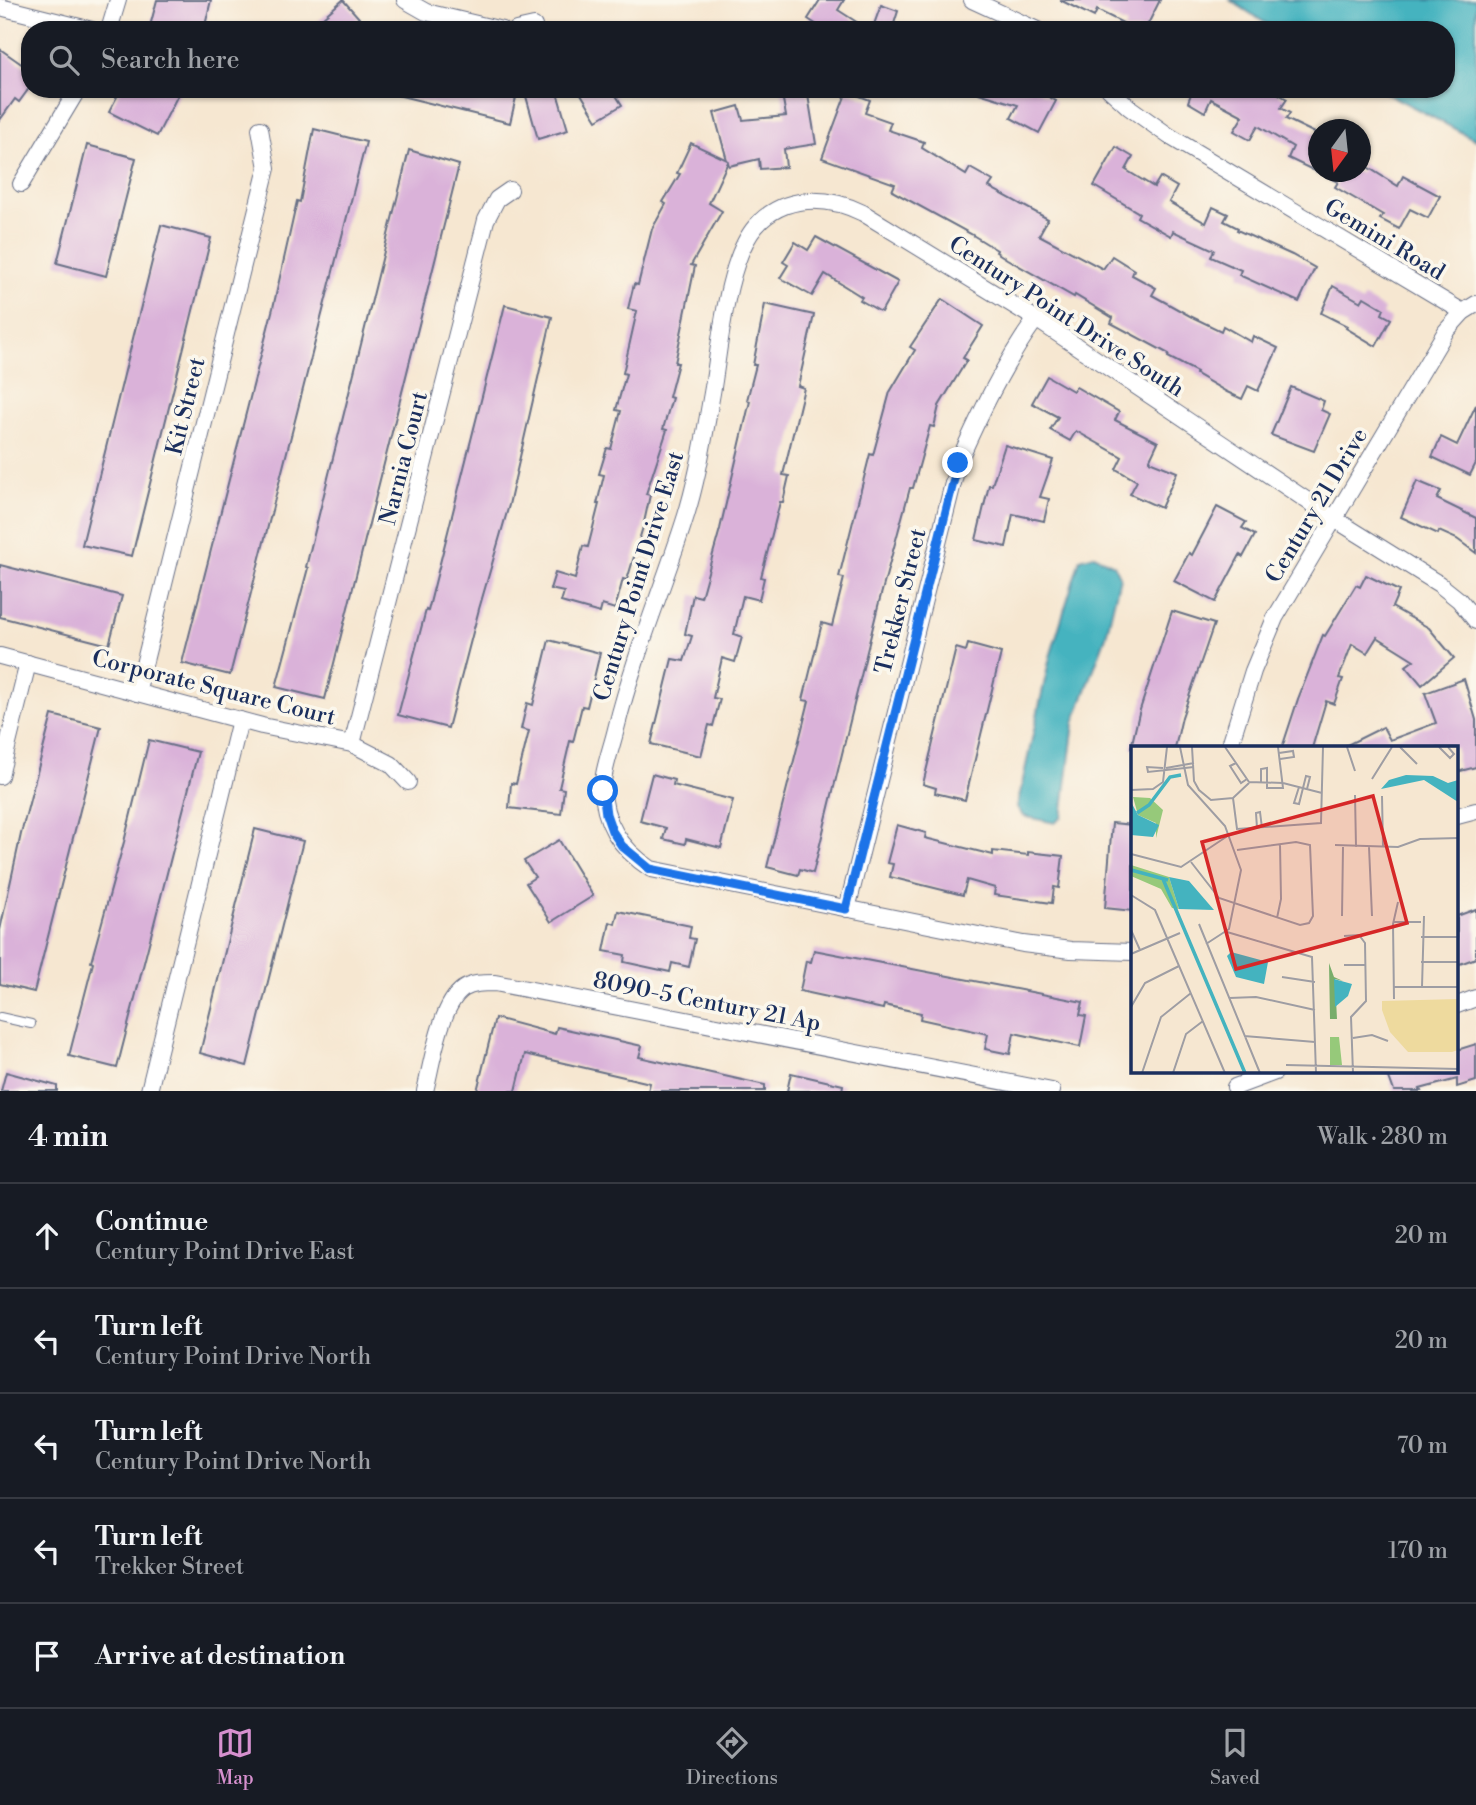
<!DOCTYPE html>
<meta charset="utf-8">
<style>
body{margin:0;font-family:"Libre Bodoni",serif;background:#242831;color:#f1f3f6}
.compass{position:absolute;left:1308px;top:119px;width:63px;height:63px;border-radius:50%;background:#171b24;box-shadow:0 2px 5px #0004;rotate:195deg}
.stop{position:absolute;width:21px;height:21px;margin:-16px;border:5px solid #1a73e8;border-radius:50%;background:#fff}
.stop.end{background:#1a73e8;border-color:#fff;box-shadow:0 2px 7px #0008}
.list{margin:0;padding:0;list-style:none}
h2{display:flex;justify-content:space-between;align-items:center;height:91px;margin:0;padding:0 28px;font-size:30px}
h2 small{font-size:23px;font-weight:400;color:#9ea1a6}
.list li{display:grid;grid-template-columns:46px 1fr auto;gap:21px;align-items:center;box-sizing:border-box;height:105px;padding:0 28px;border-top:2px solid #363941}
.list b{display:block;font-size:26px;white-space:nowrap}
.list p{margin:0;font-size:23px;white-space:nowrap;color:#9ea1a6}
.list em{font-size:23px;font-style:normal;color:#9ea1a6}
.icon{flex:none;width:38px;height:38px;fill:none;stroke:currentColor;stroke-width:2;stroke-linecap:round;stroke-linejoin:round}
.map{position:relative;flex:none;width:1476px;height:1091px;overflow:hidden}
.search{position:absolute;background:#171b24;box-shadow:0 2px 5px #0004;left:21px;right:21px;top:21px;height:77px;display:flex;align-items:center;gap:18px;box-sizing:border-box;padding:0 24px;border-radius:28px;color:#9ea1a6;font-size:26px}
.sheet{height:616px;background:#171b24}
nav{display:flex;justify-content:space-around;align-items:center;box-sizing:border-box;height:98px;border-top:2px solid #363941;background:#171b24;font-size:19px;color:#9ea1a6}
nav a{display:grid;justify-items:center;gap:4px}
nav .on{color:#d690ce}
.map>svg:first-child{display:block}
.water{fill:#44b3bf;stroke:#30718e;stroke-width:2}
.building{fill:#dab2d9}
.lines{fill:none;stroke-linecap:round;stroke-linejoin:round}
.lane-casing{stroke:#686f86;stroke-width:10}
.street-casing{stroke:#686f86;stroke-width:18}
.lane{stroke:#fff;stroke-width:8}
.street{stroke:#fff;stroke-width:16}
.route{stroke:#1a73e8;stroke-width:9}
.labels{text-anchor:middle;stroke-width:7;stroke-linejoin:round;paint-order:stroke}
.street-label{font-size:23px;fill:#1b2f5e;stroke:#fbf7ec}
.inset-river{fill:none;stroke:#44b3bf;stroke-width:3.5}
.inset-road{fill:none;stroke:#9e9da3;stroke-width:2}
.view{fill:#d62828;fill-opacity:0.15;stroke:#d62828;stroke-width:3.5}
.inset-edge{fill:none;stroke:#1b2f5e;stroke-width:3.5}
</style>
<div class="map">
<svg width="1476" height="1091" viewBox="0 0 1476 1091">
<rect width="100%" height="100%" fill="#fbf7ec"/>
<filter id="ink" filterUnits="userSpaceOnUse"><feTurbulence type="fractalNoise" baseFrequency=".0143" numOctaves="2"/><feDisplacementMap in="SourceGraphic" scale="14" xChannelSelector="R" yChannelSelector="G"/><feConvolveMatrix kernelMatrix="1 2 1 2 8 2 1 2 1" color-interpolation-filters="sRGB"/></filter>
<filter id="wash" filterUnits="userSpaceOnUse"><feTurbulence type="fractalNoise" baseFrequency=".00686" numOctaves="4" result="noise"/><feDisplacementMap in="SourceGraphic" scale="28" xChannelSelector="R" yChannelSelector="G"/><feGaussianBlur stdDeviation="1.57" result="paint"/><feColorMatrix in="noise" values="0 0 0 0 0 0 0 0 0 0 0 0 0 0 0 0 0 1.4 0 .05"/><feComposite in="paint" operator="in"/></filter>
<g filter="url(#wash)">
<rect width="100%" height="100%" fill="#f6e7d1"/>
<g class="water">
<path d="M1230,0H1476V140L1379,89H1446V30H1276Z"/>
<path d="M1094,555L1114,565L1120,577L1106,636L1074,723L1062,817L1055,823L1023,816L1017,807L1050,657L1080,559Z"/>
</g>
<g id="blocks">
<g class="building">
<path d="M157,0H211L204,30H149Z"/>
<path d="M343,0L359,18L346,30H308Z"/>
<path d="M820,0H844L838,10L869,30H825L808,19Z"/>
<path d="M1060,0H1160L1145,30H1124L1127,25L1097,10L1094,17Z"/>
<path d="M881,5L898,11L892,30H872Z"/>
<path d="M0,49L30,70V87L19,102L15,99L0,120Z"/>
<path d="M121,89H181L157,136L109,112Z"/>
<path d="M394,89H518L510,123L393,94Z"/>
<path d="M524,89H556L568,130L538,139Z"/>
<path d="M578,89H612L622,105L597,120Z"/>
<path d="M781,89H807L816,144L784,149L786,167L760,169L759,159L729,166L728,162L709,203L722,211L691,265L695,266L675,363H678L669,397L672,398L663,429L667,430L646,494L650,495L643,527L627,580L623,579L615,609L602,605L600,613L561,602L564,592L550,589L555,573L575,579L583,546L588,547L599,504H597L604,475L599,474L607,448L611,449L621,411L616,410L626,374L623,373L637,311L628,309L634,284L638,285L652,229L666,204L663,202L680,174L677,173L691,143L727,160L714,113L739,106L743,120L786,116Z"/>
<path d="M980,89H1035L1056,101L1039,133L1011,118L1018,105L979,93Z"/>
<path d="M1193,89H1270L1287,99L1281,108L1290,113L1286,119L1319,135V172H1361V163L1398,186L1403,176L1440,196L1428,218L1410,209L1399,229L1380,219L1383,215L1335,187L1338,182L1288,158L1293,147L1258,126L1250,140L1234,131L1243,116L1211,99L1205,112L1188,102Z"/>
<path d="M847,91L870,100L865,113L891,122L888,130L924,142L922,148L966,175L970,168L993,181L989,187L1048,219L1039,235L1103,269L1112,256L1134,270L1132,275L1156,288L1152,295L1190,316L1221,331L1223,326L1251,342L1253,336L1278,348L1258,391L1248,386L1242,399L1227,392L1196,374L1197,372L1168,357L1169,354L1111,323L1113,318L1075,295L1074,297L1007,259L996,252L997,250L971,234L892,191L895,184L822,158Z"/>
<path d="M314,129L366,142L230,675L182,663L273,308L297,201L300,202Z"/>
<path d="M87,145L136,158L106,276L57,263Z"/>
<path d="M1116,147L1133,157L1126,170L1154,187L1160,177L1177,187L1169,202L1206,223L1213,207L1228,214L1224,221L1238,228L1237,230L1292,255L1315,268L1299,302L1239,275L1241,270L1211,257L1214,250L1173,231L1171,236L1137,217L1139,213L1094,186Z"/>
<path d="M409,150L459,165L325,699L276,687L308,568L306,567Z"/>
<path d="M161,225L211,238L132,556L82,545Z"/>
<path d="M816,237L898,282L881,312L860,300L862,297L825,274L812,296L780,278L788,265L783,262L795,242L808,250Z"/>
<path d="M1333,286L1361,302L1364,297L1384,309L1382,314L1391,319L1376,346L1346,328L1347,326L1321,313Z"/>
<path d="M942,299L983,326L963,358L967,360L939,406L934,427L930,426L913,488H910L878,606L813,873L800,869L798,875L767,867L809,701L803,700L822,623L832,626L844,578L839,577L870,454L873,455L890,392L915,350L910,347Z"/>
<path d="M765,304L814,315L798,386L804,388L783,475L789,476L783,502H780L769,546L761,577L764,578L759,600L743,596L734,634L742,637L735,662L722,658L713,698L720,699L713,726L709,725L701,756L651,744L672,659L684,661L692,636L685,634L693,595L701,597L720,529L750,401L747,400L756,365H753Z"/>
<path d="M505,305L552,317L509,505L479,609L448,728L398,715L426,610L428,611Z"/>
<path d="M1047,376L1073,391L1076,387L1119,412L1115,420L1158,442L1149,461L1177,472L1161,508L1130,494L1137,481L1116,469L1122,457L1076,431L1070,441L1050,430L1058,417L1032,403Z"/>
<path d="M1291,387L1324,401L1321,410L1330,414L1314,451L1271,435Z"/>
<path d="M1476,405V463L1470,475L1432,457L1441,437L1457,445Z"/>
<path d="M1005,445L1053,460L1040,497L1049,499L1044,521L1013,514L1006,547L976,540L989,485H992Z"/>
<path d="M1417,481L1441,491L1437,499L1476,518V553L1457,539L1439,531L1438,534L1401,517Z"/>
<path d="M1217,507L1246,522L1242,528L1255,535L1243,557L1240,555L1215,602L1174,581L1189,553L1192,555Z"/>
<path d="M0,565L122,596L109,645L0,617Z"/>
<path d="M1366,575L1399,591L1392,607L1429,628L1454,658L1422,685L1406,666L1414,660L1377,637L1367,653L1352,644L1339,678L1343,679L1334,704L1326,701L1312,748H1282L1298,699L1323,635L1325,636L1356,585L1360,587Z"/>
<path d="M1172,611L1214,624L1182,717L1175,748H1131L1139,713Z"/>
<path d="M549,640L600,653L587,707L582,706L573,742L570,741L559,788L564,789L561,814L509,808L511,783L516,784L529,731L521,729L527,703L533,705Z"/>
<path d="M968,644L1001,653L965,800L935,793L936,788L923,784L956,648L966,651Z"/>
<path d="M1464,679L1476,720V767L1457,772V748H1341L1383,727L1390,740L1436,723L1425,693Z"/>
<path d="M52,715L101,727L34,992L0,984V930L21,834Z"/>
<path d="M149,740L198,752L117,1068L69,1056L93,963L91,962L124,842Z"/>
<path d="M652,774L674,780L673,785L733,800L721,848L686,839L685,844L663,839L666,828L640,821Z"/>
<path d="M1112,823L1133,825V911L1105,908Z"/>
<path d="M897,825L926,833L925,838L993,855V851L1028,855V852L1063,856L1059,888L1054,887L1052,903L994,895L995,888L967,880L963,895L890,877L893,864L887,863Z"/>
<path d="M255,829L303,841L247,1066L200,1053Z"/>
<path d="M559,840L593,896L551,922L526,883L535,877L524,861Z"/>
<path d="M1476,909V958L1457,965V916Z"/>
<path d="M618,911L691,926L689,938L695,939L689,967L672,963L670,972L624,962L625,955L604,951L610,922L615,924Z"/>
<path d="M814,950L1083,1002L1080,1015L1086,1016L1080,1047L1014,1033L1010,1054L985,1049L988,1034L920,1019L921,1013L884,1005L883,1009L800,991L806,961L811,962Z"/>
<path d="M495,1018L555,1034L557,1027L642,1046L639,1057L765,1085V1091H648L650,1083L525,1054L516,1091H477Z"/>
<path d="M1476,1044V1081L1457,1087V1079L1420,1089L1421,1091H1394L1387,1072H1457V1050Z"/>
<path d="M6,1072L57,1086V1091H1Z"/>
<path d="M791,1073L843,1085L842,1091H787Z"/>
</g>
</g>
</g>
<g filter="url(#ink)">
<use href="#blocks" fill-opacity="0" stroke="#686f86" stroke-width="2"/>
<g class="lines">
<defs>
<path id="lane" d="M0,1017L31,1024"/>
<g id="street">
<path d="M405,0L426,12L502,30"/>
<path d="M972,0L1037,30"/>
<path d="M0,7L92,30"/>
<path d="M109,30L118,0"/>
<path d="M516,30L534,26"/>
<path d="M1109,89L1130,108L1169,136L1463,312"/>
<path d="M21,184L78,89"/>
<path d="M0,656L262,726L352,744L391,764L408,782"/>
<path d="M137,693L267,168L260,129"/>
<path d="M352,744L486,220L497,199L510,190"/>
<path d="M1229,748L1253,671L1275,618L1446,331L1463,312L1476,304"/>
<path d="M0,776L28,663"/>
<path d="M1457,816L1476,811"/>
<path d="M847,909L958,463C980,414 1004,363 1036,319"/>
<path d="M1133,952L1071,950L1023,944L651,869C619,848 601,820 603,781C605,764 612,746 616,729C633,660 660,595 682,528C697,484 704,438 712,393C720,348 726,260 756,226C784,194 828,196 863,213L1036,319L1333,518L1439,584L1459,600L1476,621"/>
<path d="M1457,1005L1476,998"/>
<path d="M1235,1087L1275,1072"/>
<path d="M149,1091L240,720"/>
<path d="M425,1091C432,1064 440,1005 463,989C472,983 483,983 495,983L1052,1091"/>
</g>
</defs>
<use href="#lane" class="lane-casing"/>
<use href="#street" class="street-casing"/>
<use href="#lane" class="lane"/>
<use href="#street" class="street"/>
</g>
</g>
<g class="lines" filter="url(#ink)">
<path class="route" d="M603,791L606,814L612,831L622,846L650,869L846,909L958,463"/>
</g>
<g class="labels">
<g class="street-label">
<text transform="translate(1385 239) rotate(31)" y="8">Gemini Road</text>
<text transform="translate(1067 316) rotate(33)" y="8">Century Point Drive South</text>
<text transform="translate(185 406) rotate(-76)" y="8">Kit Street</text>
<text transform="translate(403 458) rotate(-76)" y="8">Narnia Court</text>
<text transform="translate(1316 505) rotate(-59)" y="8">Century 21 Drive</text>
<text transform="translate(638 576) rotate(-73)" y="8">Century Point Drive East</text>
<text transform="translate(900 601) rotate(-76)" y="8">Trekker Street</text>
<text transform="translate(214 687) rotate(14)" y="8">Corporate Square Court</text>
<text transform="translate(707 1001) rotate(11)" y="8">8090-5 Century 21 Ap</text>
</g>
</g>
<g transform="translate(1131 746)">
<rect width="327" height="327" fill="#f6e7d1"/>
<path d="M2,51L19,52L32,64L25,92V77L7,69ZM0,119L38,131L48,163L41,162L30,143L0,130ZM199,291H208L211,319H199Z" fill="#96c97a"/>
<path d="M198,217L203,231L212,235L204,233L206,273H199Z" fill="#78ad6a"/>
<path d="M327,253V304L321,306H277L259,286L251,264V255Z" fill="#eeda9e"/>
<path d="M275,29L302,30L317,37L327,34V56L293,34L250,43L258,34ZM0,56L7,69L28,79L22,91L0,89ZM38,131L58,135L83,164L48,163ZM100,206L137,216L133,238L105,231L96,210ZM203,233L221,238L217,250L204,261Z" fill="#44b3bf"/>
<path class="inset-river" d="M6,67L18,59L39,31L50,29M0,124L37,134M32,133L114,327"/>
<path class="inset-road" d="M49,1L57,39L94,80L110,124L98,183L75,198M61,1L63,35L68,44L80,54L102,52M94,1L118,36M216,1L224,25M269,1L286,18M308,1L319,12L323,8L317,1M148,7L162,5L163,11L149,13M105,17L99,20L110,37L116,33M32,22L16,21L17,26L63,21M35,22L63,17M241,33L261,1M118,36L152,37L191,47M130,37V23L136,22V42H152L147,1M168,41L163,57L168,58L175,30L179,31L176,43M0,44L22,43L32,36L36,1M224,49L225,101M251,50L252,101M102,52L106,83L190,77L192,1M102,52L118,37M126,82L125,67L129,66L131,82M204,99L267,101L289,93L328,92M238,101L241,170M0,108L50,121L98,89M60,116L88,152L169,179L178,177L182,170L179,99L165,96L106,104M0,149L24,164L94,327M211,170L212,101M146,172L150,153L149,98M262,176H290M68,178L129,327M0,184L9,204M96,186L181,211L185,327M213,190L228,189L234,197L235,255L220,271L222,327M290,191H328M0,208L49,187M290,216H328M213,219H235M151,231L184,236M263,241H328M291,241L293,170M98,252L125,251L184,264M263,253L262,178L267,156M0,261L14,237L48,220M113,290L184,296M222,292L241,289L257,295M155,319L328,323M11,327L30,271L60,247M42,327L55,288L72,275"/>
<path class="view" d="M242,50L276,177L105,223L71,96Z"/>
<rect width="327" height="327" class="inset-edge"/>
</g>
</svg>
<svg class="compass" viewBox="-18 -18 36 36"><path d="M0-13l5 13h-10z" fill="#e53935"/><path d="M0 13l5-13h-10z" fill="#9ea1a6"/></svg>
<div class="stop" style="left:603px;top:791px"></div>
<div class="stop end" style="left:958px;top:463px"></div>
<div class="search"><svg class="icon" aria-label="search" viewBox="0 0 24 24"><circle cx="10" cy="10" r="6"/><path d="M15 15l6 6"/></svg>Search here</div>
</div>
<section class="sheet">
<h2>4 min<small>Walk · 280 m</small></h2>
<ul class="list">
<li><svg class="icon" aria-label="ahead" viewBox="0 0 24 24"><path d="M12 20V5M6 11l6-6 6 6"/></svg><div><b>Continue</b><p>Century Point Drive East</p></div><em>20 m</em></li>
<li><svg class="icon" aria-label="left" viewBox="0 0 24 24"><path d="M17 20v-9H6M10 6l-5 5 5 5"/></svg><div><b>Turn left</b><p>Century Point Drive North</p></div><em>20 m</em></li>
<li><svg class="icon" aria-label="left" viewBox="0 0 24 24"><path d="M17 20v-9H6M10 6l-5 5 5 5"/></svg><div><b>Turn left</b><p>Century Point Drive North</p></div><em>70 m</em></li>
<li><svg class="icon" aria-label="left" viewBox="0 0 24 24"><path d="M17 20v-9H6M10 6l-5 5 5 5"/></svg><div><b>Turn left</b><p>Trekker Street</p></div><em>170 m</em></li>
<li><svg class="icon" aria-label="arrive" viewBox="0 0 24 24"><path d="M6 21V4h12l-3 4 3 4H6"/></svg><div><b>Arrive at destination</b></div></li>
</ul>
</section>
<nav>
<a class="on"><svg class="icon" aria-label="map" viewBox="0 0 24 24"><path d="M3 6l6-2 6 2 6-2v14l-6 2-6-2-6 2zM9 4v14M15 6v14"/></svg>Map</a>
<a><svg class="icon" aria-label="directions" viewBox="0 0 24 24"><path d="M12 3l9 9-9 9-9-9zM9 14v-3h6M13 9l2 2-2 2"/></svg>Directions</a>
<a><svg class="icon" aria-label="saved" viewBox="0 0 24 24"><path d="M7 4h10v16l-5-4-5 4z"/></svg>Saved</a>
</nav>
